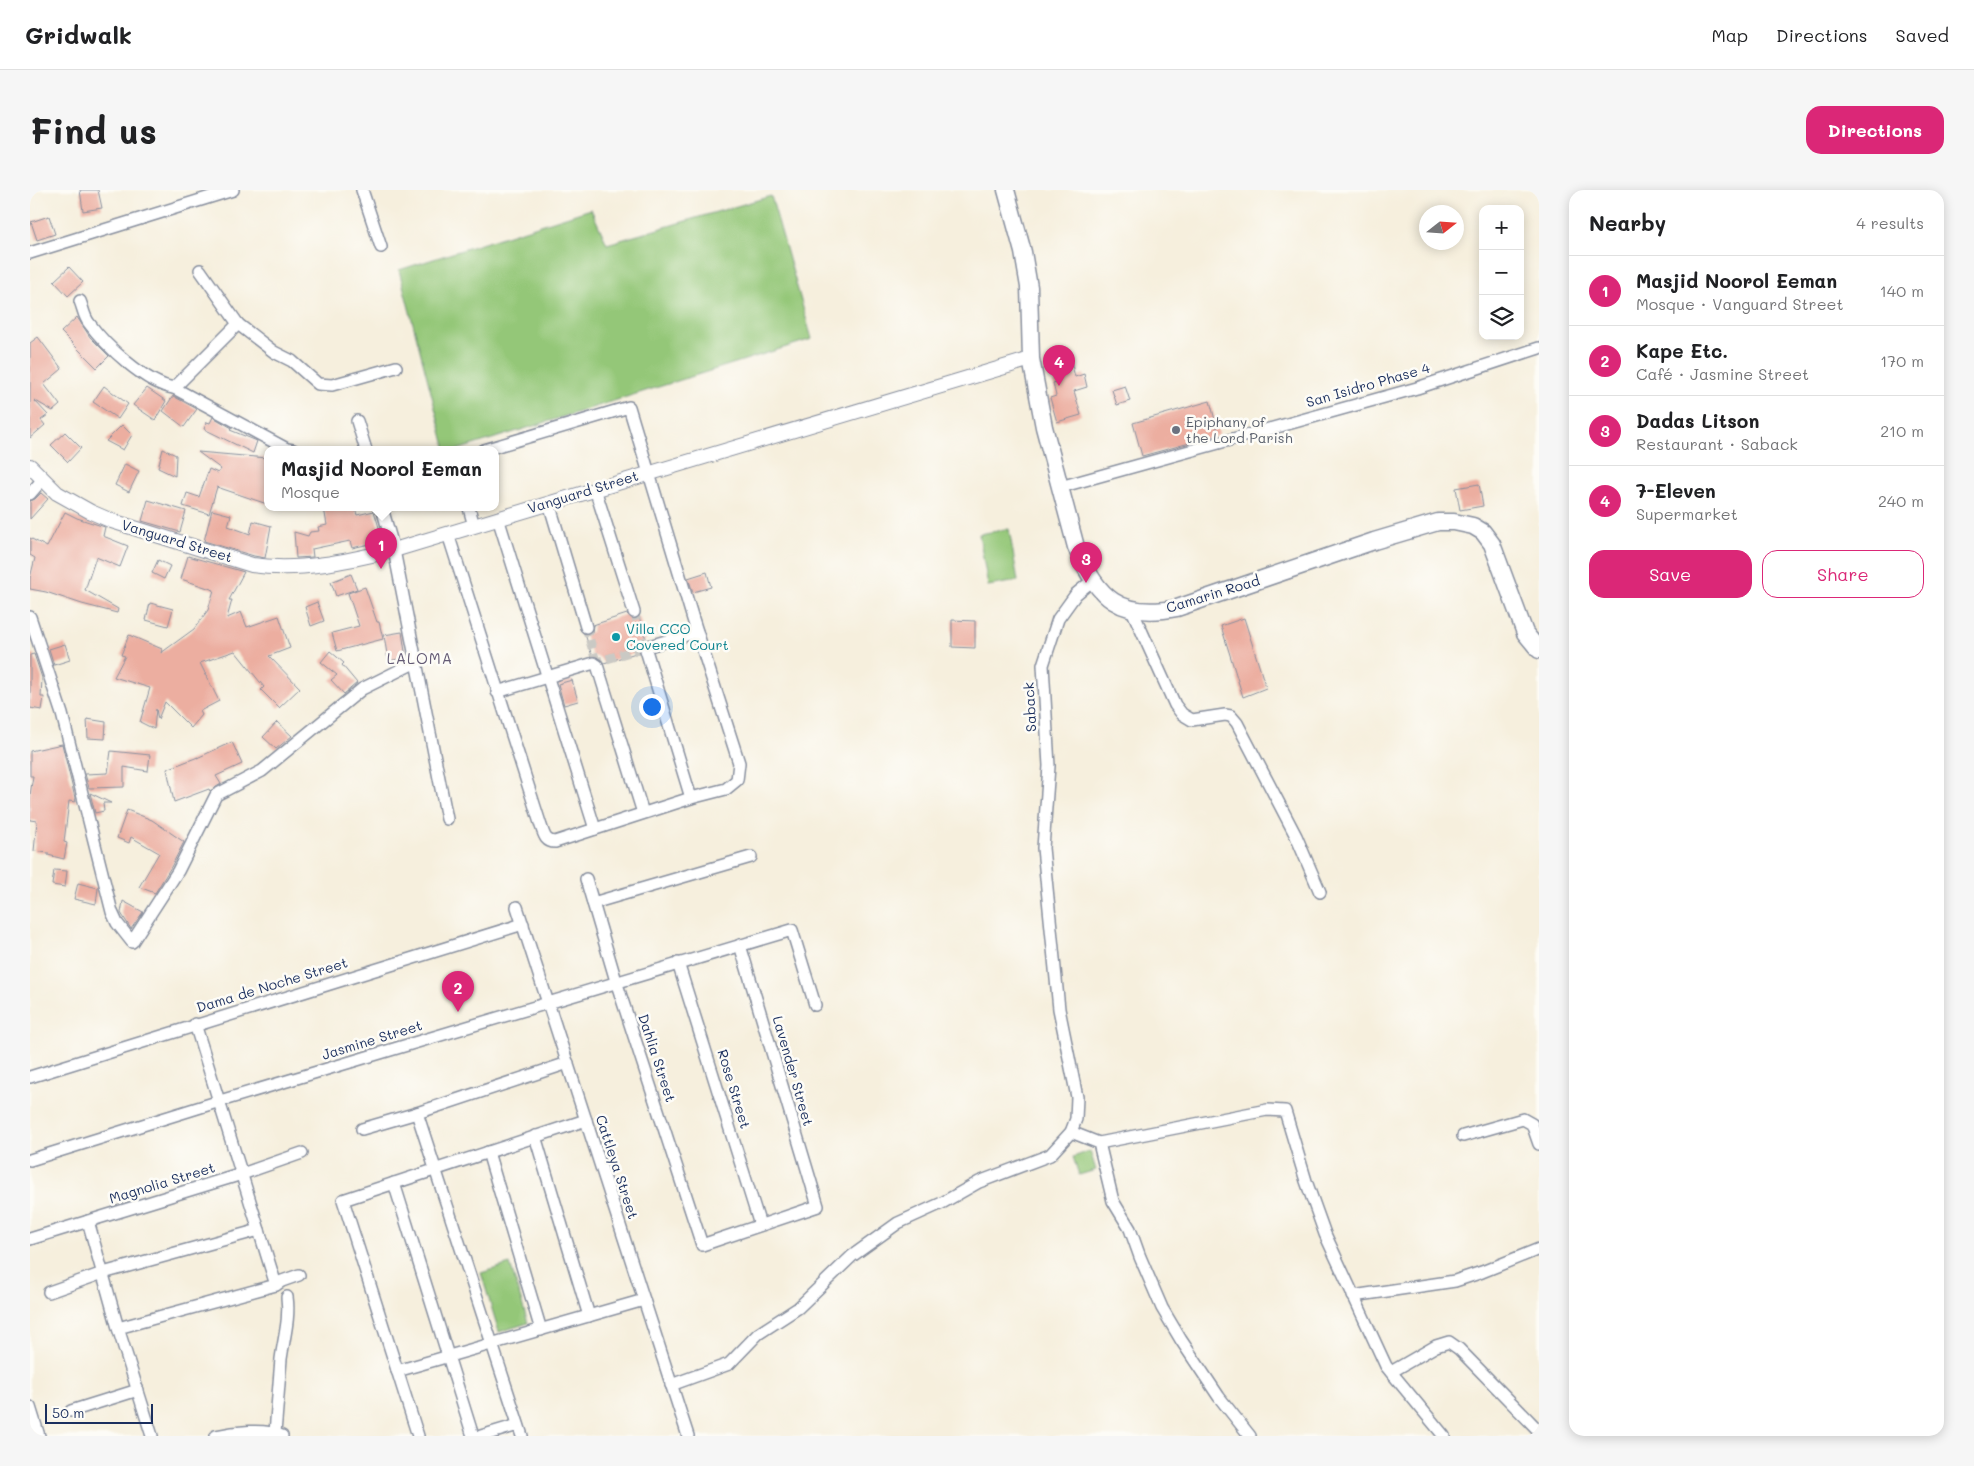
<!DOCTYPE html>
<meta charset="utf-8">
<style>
body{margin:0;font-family:Mali,sans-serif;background:#f6f6f6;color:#202124}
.controls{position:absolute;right:15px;top:15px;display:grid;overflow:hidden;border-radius:10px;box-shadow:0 2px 12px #0003}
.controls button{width:45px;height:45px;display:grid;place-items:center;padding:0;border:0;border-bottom:1px solid #e0e0e0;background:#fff;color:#202124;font:25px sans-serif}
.compass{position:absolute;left:1389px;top:15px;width:45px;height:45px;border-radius:50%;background:#fff;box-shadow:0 2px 12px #0003;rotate:73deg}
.scale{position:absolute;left:15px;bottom:12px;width:108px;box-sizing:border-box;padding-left:5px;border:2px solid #1b2f5e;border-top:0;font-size:14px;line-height:18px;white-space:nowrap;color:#1b2f5e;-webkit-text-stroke:4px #fdfcf7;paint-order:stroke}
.you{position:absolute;left:621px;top:516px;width:18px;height:18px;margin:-12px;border:4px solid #fff;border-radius:50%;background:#1a73e8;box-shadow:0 0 0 8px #1a73e833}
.badge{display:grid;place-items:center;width:32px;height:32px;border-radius:50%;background:#db2777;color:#fff;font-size:16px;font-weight:700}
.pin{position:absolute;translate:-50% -41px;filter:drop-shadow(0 1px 2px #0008)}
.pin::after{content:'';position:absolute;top:26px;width:18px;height:15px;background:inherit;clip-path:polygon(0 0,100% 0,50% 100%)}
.popup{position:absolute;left:234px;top:256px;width:235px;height:65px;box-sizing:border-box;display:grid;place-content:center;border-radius:10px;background:#fff;filter:drop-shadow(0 1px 4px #0005);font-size:16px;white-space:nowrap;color:#757577}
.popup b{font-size:19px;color:#202124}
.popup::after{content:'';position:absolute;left:50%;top:100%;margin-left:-10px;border:10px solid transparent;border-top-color:#fff}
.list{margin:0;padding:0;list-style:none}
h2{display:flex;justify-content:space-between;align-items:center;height:65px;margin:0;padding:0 20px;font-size:21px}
h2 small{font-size:16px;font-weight:400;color:#757577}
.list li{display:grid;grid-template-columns:32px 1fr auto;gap:15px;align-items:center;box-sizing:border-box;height:70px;padding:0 20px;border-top:1px solid #e0e0e0}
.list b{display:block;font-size:19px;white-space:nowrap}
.list p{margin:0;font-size:16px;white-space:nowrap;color:#757577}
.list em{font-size:16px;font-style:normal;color:#757577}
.actions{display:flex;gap:10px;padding:15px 20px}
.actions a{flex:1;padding:11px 0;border:1px solid #db2777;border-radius:15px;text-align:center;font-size:18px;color:#db2777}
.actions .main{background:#db2777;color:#fff}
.icon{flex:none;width:28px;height:28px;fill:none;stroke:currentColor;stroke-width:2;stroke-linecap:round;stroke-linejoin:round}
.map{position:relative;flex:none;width:1509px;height:1246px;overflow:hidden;border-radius:15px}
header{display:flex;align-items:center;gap:30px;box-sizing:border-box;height:70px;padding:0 25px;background:#fff;border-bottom:1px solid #e0e0e0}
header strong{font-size:24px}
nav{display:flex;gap:28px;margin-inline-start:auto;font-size:18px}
.intro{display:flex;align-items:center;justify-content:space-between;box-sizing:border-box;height:120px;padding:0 30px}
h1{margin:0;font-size:35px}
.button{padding:12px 22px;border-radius:15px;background:#db2777;color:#fff;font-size:18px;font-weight:700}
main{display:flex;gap:30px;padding:0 30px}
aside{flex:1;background:#fff;border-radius:15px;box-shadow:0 2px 12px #0003}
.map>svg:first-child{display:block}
.green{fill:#94c778;stroke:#587b6b}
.building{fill:#ecaea0}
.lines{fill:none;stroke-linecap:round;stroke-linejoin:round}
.pedestrian-tunnel{stroke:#cac9c4;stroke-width:9;stroke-dasharray:9 4.5;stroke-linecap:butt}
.minor-casing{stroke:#888f9e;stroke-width:14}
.tertiary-casing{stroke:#888f9e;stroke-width:16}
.secondary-casing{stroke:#888f9e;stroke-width:19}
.minor{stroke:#fff;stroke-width:11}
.tertiary{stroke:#fff;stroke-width:14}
.secondary{stroke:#fff;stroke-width:16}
.worship-dot{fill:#6b7280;stroke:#fdfcf7;stroke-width:2}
.culture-dot{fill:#0f9aa8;stroke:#fdfcf7;stroke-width:2}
.labels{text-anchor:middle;stroke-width:5;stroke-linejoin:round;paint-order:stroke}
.street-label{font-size:14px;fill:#1b2f5e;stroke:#fdfcf7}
.worship-label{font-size:14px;fill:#5b616d;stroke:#fdfcf7;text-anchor:start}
.culture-label{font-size:14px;fill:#0d838f;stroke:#fdfcf7;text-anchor:start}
.neighbourhood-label{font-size:15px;letter-spacing:1px;fill:#645b75;stroke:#fdfcf7}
</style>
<header>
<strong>Gridwalk</strong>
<nav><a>Map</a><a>Directions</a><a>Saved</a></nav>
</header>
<div class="intro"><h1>Find us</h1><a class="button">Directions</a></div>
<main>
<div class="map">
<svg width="1509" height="1246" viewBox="0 0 1509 1246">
<rect width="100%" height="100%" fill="#fdfcf7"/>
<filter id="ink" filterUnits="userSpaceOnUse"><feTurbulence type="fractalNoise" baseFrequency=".02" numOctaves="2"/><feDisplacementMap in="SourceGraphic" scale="10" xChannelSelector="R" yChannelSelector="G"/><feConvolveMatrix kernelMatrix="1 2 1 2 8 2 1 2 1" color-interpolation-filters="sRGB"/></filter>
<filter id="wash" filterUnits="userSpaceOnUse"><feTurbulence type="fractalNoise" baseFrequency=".0096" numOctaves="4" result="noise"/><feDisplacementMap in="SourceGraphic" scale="20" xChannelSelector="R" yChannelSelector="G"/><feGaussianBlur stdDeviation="1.12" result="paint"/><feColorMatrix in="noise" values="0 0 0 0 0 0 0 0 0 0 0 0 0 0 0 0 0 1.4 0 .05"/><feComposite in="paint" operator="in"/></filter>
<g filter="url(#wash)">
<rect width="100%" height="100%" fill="#f6efdd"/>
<g class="green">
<path d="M741,6L782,149L427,260H416L369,80L561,19L577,54Z"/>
<path d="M979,339L988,391L958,396L949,344Z"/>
<path d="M1060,961L1066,980L1049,985L1043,967Z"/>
<path d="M480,1074L498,1133L469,1142L451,1083Z"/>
</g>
<g id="blocks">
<g class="building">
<path d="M50,0H68L72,18L53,21Z"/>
<path d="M19,26L25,44L7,50L1,32Z"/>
<path d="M39,77L53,92L38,106L24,91Z"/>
<path d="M47,127L60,147L79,166L67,178L31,142Z"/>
<path d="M8,147L32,179L14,194L30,215L23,221L4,210L18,225L11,230L15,235L0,248V153Z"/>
<path d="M1041,171L1045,187L1054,184L1057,197L1044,201L1051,225L1027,232L1020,208L1026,206L1023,193L1026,192L1022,177Z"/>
<path d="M74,196L98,214L88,229L63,212Z"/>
<path d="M1095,196L1100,211L1087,215L1082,200Z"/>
<path d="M117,198L136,211L125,230L103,215Z"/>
<path d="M143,206L167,219L154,237L133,221Z"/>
<path d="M1180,211L1189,245L1112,266L1103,233Z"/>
<path d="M183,227L202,238L200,240L227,251L223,263L174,239L177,232L180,233Z"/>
<path d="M92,235L102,245L93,260L76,251Z"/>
<path d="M35,242L51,258L38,272L21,255Z"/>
<path d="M133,259L146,265L145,286L128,278Z"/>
<path d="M168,262L237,268V314L187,297L179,324L153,316L157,303L169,307L179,279L188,283L191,279Z"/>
<path d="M95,274L109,281L99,302L85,295Z"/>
<path d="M1449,294L1453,316L1430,320L1426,298Z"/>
<path d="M11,303L18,309L0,329V311L5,309Z"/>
<path d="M118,310L156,321L150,342L112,331Z"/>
<path d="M294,318H325L327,325L344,321L353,351L322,358L320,351L282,359L283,367L266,368L264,342L278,346L280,342L289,341L288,337L297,335Z"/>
<path d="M182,320L201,325L198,336L220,344L223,331L241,336L235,368L224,366L174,351Z"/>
<path d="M35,322L47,328L75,337L73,346L98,356L90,377L66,367L55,400L88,419L87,423L52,414L16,402L0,399V388L5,368L0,365V348L17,357Z"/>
<path d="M158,366L214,382L199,410H202L197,428L211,422L217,437L249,426L260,458L239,466L270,498L249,518L231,500L234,497L205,461L170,473L189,511L170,521L172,525L161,538L135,512L128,529L126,519L124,539L110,532L120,498L84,487L95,466L91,465L99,445L132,459L131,463L164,439L178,420L184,400L151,389Z"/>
<path d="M128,370L140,376L134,389L122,383Z"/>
<path d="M677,382L681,397L663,402L658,388Z"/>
<path d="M321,384L327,399L306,406L301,392Z"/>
<path d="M335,397L347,432H349L353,449L307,461L302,443L329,436L318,403Z"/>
<path d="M287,412L294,431L281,436L275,417Z"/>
<path d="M120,413L143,419L138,436L116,430Z"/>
<path d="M597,424L603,429L609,427L616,449L610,455L609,462L574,473L569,467L562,466L555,444L562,442L563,435Z"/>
<path d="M1214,428L1236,498L1213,507L1191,436Z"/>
<path d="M922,430L945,431V458L922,457Z"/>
<path d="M372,442L376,468L358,471L354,445Z"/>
<path d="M35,454L40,470L24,475L19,459Z"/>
<path d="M300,461L314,473L312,475L327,493L314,504L301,490L307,485L291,472Z"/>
<path d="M4,464L12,488L11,507H14L12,520L0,518V465Z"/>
<path d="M542,490L548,511L534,515L528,494Z"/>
<path d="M57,529L76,532L75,549L58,548Z"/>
<path d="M247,532L262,546L246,559L233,547Z"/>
<path d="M202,552L212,574L186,586L191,594L180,601L179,599L144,612L137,579L168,567L167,568Z"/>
<path d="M32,554L46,612L39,611L34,652L37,653L34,669L18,665V663L4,661L7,631L0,630V605L3,586H0V561Z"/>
<path d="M81,561L120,565L118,581L94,577V597L59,598L55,584L78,583Z"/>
<path d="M60,603L81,613H73L74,621L65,623Z"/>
<path d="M97,620L122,630L154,652L141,677L125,703L109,697L129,663L101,647L99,653L87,648Z"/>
<path d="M24,680L37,681L35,697L22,695Z"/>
<path d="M48,693L68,698L66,714L44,709Z"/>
<path d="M93,711L113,722L101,739L91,723Z"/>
</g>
</g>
</g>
<g filter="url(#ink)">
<use href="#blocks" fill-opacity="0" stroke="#888f9e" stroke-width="1"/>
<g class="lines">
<g class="pedestrian-tunnel">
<path d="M604,422L616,460"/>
<path d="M556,437L567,475"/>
<path d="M564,473L619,456"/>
</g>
<defs>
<g id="minor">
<path d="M332,0L351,57"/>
<path d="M0,63L203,0"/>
<path d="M50,111C53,118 54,127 59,133C75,155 116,194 144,198L257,259L263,260"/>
<path d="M208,134L244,162L262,171L288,194L302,195L366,177"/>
<path d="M144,198L208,134L170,80"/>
<path d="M327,231L336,260"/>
<path d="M1030,297L1387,198L1509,158"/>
<path d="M565,299L604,422"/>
<path d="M0,304L13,289"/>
<path d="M519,313L556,437"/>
<path d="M352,318L364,360L417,629"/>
<path d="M439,318L444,336"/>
<path d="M468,328L565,639"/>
<path d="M418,344L511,636C514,644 515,652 525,652L661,608L696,599L707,590L709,573L663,429L599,217L454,260"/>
<path d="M1102,420L1145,515L1152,524L1162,530L1195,525L1201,526L1207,533L1266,646L1290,702"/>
<path d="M0,427L32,524L82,722L87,733L102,752L148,681L186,605L232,581L332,499L386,472"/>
<path d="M619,456L667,442"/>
<path d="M616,460L661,608"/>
<path d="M567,475L613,623"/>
<path d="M467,502L564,473"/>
<path d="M556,689L586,791L672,1055L788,1016L710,755"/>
<path d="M563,713L721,667"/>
<path d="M487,717L658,1246"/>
<path d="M648,773L730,1035"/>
<path d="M165,834L246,1095"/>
<path d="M0,887L493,734"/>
<path d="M387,923L492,1246"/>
<path d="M332,939L387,923L538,873"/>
<path d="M1041,942L1069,953L1083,1011L1100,1039L1110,1067L1132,1118L1151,1150L1189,1207L1220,1246"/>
<path d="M505,946L559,1126"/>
<path d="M1433,946L1493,929L1502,934L1509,954"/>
<path d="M1069,953L1237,920L1255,921L1276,991L1295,1044L1356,1176L1414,1246"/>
<path d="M458,962L511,1140"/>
<path d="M0,970L190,911L762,740L785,815"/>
<path d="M364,993L443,1246"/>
<path d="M58,1031L88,1138L122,1246"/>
<path d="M0,1049L212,984L272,963"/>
<path d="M19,1102L73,1083L229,1040"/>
<path d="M1323,1106L1425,1091L1452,1082L1509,1059"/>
<path d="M88,1138L246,1095L252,1091L269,1085"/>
<path d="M367,1181L614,1110"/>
<path d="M1361,1182L1406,1156L1419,1152L1429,1159L1509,1241"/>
<path d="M641,1195L699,1174L728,1144L768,1118L822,1066L868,1033L912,1013L949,992L1020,965L1041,942L1046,929L1047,907L1029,819L1013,658L1019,576L1013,475L1028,429L1046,404L1063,390"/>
<path d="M0,1217L9,1246"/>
<path d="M41,1221L108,1200"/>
<path d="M245,1243C247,1218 249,1193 251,1169C254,1147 260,1128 257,1107"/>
<path d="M185,1246C203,1242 235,1238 252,1246"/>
<path d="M388,1246L313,1010L556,930"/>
<path d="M451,1246L488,1235"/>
</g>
<path id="tertiary" d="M0,276L27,303L61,322L82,331L222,375C270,382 317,371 364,360L1001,169"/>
<path id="secondary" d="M976,0L993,62L999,97L1001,169L1014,237L1046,357C1067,409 1091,429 1147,418L1344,351L1408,332H1424L1443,336L1453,342L1462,354L1495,443L1509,460"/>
</defs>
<use href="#minor" class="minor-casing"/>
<use href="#tertiary" class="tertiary-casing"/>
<use href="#secondary" class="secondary-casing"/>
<use href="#minor" class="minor"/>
<use href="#tertiary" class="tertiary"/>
<use href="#secondary" class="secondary"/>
</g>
</g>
<circle class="worship-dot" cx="1146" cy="240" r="5"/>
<circle class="culture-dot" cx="586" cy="447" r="5"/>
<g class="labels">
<g class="street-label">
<text transform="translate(1338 195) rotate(-16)" y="5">San Isidro Phase 4</text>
<text transform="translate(553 302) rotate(-17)" y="5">Vanguard Street</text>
<text transform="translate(147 351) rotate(17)" y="5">Vanguard Street</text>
<text transform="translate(1183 404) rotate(-17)" y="5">Camarin Road</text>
<text transform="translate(1000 517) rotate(-93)" y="5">Saback</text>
<text transform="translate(242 795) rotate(-17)" y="5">Dama de Noche Street</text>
<text transform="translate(342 850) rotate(-17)" y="5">Jasmine Street</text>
<text transform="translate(627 868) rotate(72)" y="5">Dahlia Street</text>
<text transform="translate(763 881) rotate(74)" y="5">Lavender Street</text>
<text transform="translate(704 899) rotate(73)" y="5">Rose Street</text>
<text transform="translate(587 977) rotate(72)" y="5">Cattleya Street</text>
<text transform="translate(132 993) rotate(-17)" y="5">Magnolia Street</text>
</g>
<g class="worship-label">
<text x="1156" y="237">Epiphany of<tspan x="1156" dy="16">the Lord Parish</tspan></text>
</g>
<g class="culture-label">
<text x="596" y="444">Villa CCO<tspan x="596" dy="16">Covered Court</tspan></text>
</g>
<g class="neighbourhood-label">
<text x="390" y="474">LALOMA</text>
</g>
</g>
</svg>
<div class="controls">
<button>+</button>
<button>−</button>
<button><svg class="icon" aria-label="layers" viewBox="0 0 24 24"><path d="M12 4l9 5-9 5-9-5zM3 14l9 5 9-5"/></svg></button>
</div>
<svg class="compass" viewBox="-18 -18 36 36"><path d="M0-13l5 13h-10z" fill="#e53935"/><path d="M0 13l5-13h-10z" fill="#757577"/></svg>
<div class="scale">50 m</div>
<div class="you"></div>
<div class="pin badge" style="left:351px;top:379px">1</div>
<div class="popup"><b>Masjid Noorol Eeman</b>Mosque</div>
<div class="pin badge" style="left:428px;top:822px">2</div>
<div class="pin badge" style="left:1056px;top:393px">3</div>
<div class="pin badge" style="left:1029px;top:196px">4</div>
</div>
<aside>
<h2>Nearby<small>4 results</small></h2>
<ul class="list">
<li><span class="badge">1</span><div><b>Masjid Noorol Eeman</b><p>Mosque · Vanguard Street</p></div><em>140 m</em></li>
<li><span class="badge">2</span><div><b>Kape Etc.</b><p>Café · Jasmine Street</p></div><em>170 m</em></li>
<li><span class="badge">3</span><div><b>Dadas Litson</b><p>Restaurant · Saback</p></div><em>210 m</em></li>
<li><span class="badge">4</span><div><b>7-Eleven</b><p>Supermarket</p></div><em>240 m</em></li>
</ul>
<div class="actions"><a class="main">Save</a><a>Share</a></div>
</aside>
</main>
